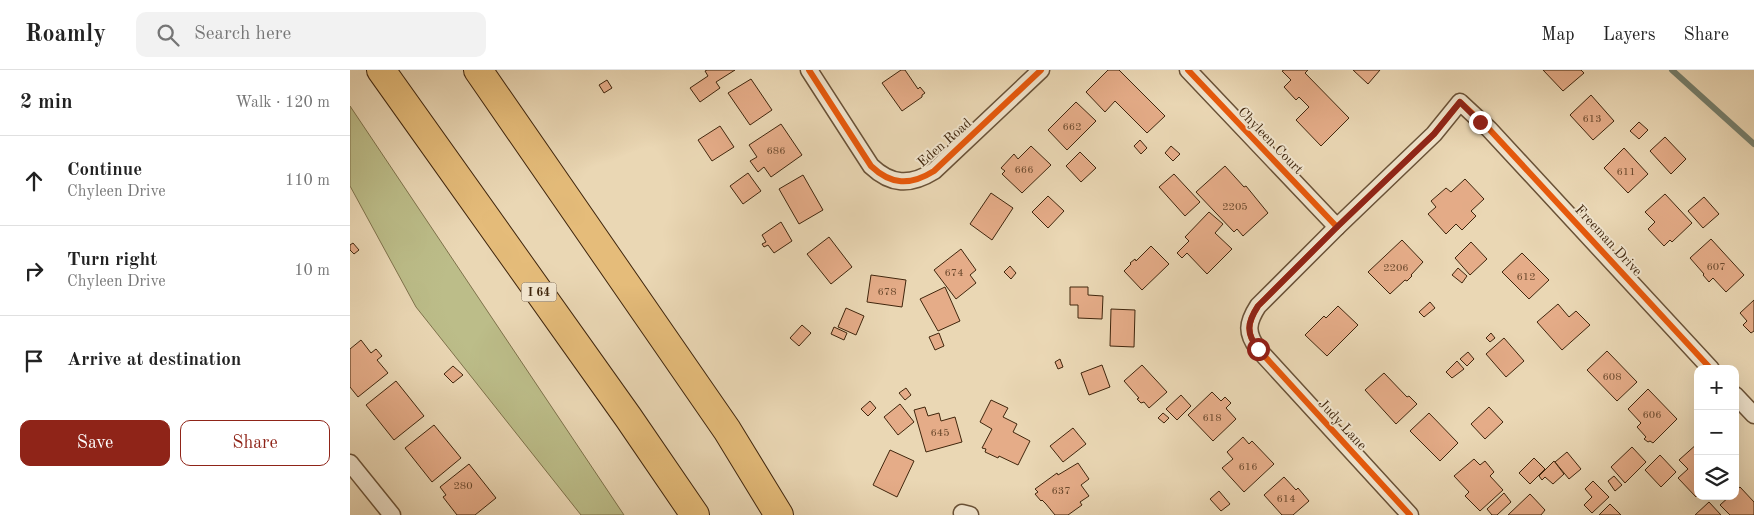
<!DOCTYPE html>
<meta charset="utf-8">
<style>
body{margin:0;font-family:"Old Standard TT",serif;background:#f2f2f2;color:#222}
.controls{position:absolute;right:15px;bottom:15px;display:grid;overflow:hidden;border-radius:10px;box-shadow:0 5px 20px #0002}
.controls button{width:45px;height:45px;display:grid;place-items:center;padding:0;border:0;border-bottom:1px solid #e0e0e0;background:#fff;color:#222;font:25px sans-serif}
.stop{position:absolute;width:15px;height:15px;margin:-11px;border:4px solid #8f2418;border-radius:50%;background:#fff}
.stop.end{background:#8f2418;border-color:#fff;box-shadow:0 1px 5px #0008}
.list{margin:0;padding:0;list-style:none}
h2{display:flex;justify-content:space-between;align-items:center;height:65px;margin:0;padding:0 20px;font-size:21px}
h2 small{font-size:16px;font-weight:400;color:#767676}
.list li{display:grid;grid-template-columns:32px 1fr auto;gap:15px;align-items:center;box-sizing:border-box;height:90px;padding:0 20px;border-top:1px solid #e0e0e0}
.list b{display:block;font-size:19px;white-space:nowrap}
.list p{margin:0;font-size:16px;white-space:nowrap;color:#767676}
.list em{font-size:16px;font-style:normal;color:#767676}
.actions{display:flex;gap:10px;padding:15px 20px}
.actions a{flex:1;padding:11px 0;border:1px solid #8f2418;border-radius:10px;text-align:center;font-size:18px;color:#8f2418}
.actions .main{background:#8f2418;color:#fff}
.icon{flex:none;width:28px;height:28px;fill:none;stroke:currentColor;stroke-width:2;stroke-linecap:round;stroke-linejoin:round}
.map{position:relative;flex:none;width:1404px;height:445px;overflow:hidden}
header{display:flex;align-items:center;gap:30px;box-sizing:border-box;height:70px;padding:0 25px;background:#fff;border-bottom:1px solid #e0e0e0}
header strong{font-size:24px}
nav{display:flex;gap:28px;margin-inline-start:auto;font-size:18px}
.search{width:350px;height:45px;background:#f2f2f2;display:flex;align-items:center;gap:12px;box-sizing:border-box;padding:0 18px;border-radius:10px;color:#767676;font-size:19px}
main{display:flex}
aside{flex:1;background:#fff}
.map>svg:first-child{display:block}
.green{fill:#bcbd89;stroke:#7e724b}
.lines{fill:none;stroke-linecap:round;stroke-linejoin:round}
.stream{stroke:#757f6d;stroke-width:6}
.building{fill:#e5ac88;stroke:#40260d}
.minor-casing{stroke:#6a5237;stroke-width:19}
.motorway-casing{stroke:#40260d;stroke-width:30}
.minor{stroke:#f1e5ce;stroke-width:16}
.motorway{stroke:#e5bc7a;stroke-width:28}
.cycleway-casing{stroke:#f1e5ce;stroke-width:9}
.cycleway{stroke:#e8590c;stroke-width:6}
.route{stroke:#8f2418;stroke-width:6}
.labels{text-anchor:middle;stroke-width:4;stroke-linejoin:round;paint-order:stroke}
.number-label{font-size:11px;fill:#69482c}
.shield{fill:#f1e5ce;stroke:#755f47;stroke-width:1}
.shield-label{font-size:12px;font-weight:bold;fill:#40260d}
.street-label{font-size:14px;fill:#40260d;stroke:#f1e5ce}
</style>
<header>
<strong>Roamly</strong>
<div class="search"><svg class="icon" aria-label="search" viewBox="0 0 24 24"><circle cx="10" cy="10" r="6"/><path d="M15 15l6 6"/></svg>Search here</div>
<nav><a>Map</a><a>Layers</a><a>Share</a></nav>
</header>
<main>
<aside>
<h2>2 min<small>Walk · 120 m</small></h2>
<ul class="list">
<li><svg class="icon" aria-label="ahead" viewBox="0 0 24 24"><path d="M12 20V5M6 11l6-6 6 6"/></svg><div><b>Continue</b><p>Chyleen Drive</p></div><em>110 m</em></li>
<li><svg class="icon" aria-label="right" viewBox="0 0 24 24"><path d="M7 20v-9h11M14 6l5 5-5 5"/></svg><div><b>Turn right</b><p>Chyleen Drive</p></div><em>10 m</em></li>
<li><svg class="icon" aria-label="arrive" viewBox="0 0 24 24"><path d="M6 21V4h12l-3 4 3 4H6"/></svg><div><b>Arrive at destination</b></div></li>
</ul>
<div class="actions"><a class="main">Save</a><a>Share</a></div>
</aside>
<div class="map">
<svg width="1404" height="445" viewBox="0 0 1404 445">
<rect width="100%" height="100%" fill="#ead7b4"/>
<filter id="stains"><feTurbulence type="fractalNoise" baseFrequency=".004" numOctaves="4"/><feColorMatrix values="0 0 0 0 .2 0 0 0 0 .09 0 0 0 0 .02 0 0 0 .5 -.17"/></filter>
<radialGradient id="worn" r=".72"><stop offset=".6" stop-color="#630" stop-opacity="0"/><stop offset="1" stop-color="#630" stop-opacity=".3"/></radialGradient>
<path class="green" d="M0,36L274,445H231L66,237L0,116Z"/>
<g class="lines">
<path class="stream" d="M1322,0L1404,74"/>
</g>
<g class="building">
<path d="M357,0H385L366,12L370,18L350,32L340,18L358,6L355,1Z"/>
<path d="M551,0H555L568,19L570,17L575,23L572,25V27L552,41L532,13Z"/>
<path d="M758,0H769L815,46L797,63L765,31L755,42L736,22Z"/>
<path d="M934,0H958L955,3L999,48L971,76L946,50L959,37L949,27L946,30L934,17L941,10L932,1Z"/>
<path d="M1003,0H1030L1018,14Z"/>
<path d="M1193,0H1231L1234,3L1213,21Z"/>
<path d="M401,9L422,40L400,55L378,23Z"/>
<path d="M257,10L262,18L254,23L249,15Z"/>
<path d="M1241,25L1264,51L1243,70L1220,45Z"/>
<path d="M726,32L746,51L717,80L698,60Z"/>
<path d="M1289,52L1298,60L1289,69L1280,61Z"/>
<path d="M431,54L452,85L421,107L414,97L408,102L400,91L407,87L399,75Z"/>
<path d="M370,56L384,77L362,91L348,70Z"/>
<path d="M1315,67L1336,89L1321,104L1300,81Z"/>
<path d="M790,70L797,78L791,84L784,76Z"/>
<path d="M681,76L701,95L672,123L652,104L655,101L651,98L664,84L668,89Z"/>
<path d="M821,76L830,84L823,91L815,83Z"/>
<path d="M1274,78L1298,104L1278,123L1254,98Z"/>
<path d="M730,82L746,98L731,112L716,96Z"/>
<path d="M875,96L894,117L896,116L918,143L893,166L887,159L884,162L846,122Z"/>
<path d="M398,103L411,121L393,134L380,116Z"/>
<path d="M824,104L850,132L835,146L809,117Z"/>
<path d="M453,105L473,140L449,154L429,119Z"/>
<path d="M1115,109L1134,129L1121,141L1126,146L1112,160L1106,154L1096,164L1078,144L1086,137L1081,131L1096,118L1101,122Z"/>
<path d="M641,123L663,138L642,170L620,154Z"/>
<path d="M1315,124L1342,153L1322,172L1320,170L1314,176L1298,159L1305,152L1295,142Z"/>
<path d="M698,126L714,141L698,158L682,142Z"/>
<path d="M1354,127L1369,144L1353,158L1338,141Z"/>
<path d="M859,142L873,154L865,163L882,179L857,204L837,183L832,188L827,183L839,171L835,167Z"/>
<path d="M431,152L442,171L424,183L418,175L414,177L412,174L416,172L412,165Z"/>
<path d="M479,167L502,197L481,214L457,184Z"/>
<path d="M1361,169L1394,205L1376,222L1363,208L1359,212L1353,205L1354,204L1340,188Z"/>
<path d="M1052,170L1073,192L1061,205L1062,206L1057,211L1055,210L1040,224L1018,202Z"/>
<path d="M1121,172L1137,189L1120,205L1105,188Z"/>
<path d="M3,173L9,180L4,184L0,180V175Z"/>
<path d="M801,176L819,194L792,220L774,201L781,194L780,193L785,189L786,191Z"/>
<path d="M611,179L626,200L620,205L626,213L606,229L584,200Z"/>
<path d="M1172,183L1199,210L1179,229L1152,202Z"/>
<path d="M660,196L666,203L661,209L654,202Z"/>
<path d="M1108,198L1117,206L1112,213L1102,205Z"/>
<path d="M521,205L556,210L552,237L517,232Z"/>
<path d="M595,217L610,251L588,261L570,229Z"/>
<path d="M720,217H738V225L753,226L752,249L728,248V235H720Z"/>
<path d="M1404,230V261L1401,263L1393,255L1397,251L1390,243Z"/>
<path d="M1080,232L1085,238L1074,247L1069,242Z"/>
<path d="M1208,234L1219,247L1226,241L1240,255L1212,280L1187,252Z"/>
<path d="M988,236L1008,255L977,286L955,265L974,246L976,248Z"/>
<path d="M496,238L514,246L506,265L488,257Z"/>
<path d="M761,239L785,240L784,277L760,276Z"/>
<path d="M452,255L461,263L449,276L440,268Z"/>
<path d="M484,257L497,263L494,270L481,264Z"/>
<path d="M589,263L594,276L585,280L579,267Z"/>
<path d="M1141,263L1145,268L1140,272L1136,268Z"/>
<path d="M1154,268L1174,291L1156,307L1136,284Z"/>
<path d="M11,270L21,283L26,279L32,286L27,290L38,303L8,327L0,317V279Z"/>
<path d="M1257,281L1287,312L1267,331L1237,300Z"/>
<path d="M1118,282L1124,289L1117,296L1110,289Z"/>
<path d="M710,289L713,297L708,299L705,292Z"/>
<path d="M1107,291L1114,299L1102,308L1096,302Z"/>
<path d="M752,295L760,317L739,325L731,303Z"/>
<path d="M792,295L817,322L799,338L794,332L791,333L787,329L789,328L774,311Z"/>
<path d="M103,296L113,305L103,313L94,304Z"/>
<path d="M1034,303L1057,327L1059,326L1067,334L1046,354L1015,320Z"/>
<path d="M46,311L74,346L44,370L16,335Z"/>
<path d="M556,318L561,325L555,330L549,323Z"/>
<path d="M1298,319L1327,349L1303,373L1300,371L1298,372L1294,369L1296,367L1287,357L1291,353L1278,339Z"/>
<path d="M862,322L871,331L875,327L881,333L876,338L886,349L863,371L838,345Z"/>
<path d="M831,325L841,336L827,350L816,339Z"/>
<path d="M641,330L658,338L653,347L667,354L663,362L680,371L668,395L649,386L648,388L635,382L636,379L632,378L642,359L630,352Z"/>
<path d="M520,331L526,338L518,346L511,339Z"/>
<path d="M550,334L564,352L548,365L534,347Z"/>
<path d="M575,337L578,346L589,343L591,351L605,347L612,372L576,382L564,340Z"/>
<path d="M1139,337L1153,352L1135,369L1121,354Z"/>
<path d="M813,343L819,348L814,353L808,348Z"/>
<path d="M1079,343L1108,373L1090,391L1060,361Z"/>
<path d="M84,355L111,388L82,412L55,378Z"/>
<path d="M723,358L736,374L713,392L700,376Z"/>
<path d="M893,367L899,374L902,371L924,394L894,422L872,398L883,389L877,382Z"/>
<path d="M1348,373V425L1346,427L1328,408L1338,399L1329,390Z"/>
<path d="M1282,377L1296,392L1275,413L1261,397Z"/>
<path d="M540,380L564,391L547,427L523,415Z"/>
<path d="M1217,382L1231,399L1219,409L1205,392Z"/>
<path d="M1310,385L1326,402L1311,417L1295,400Z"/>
<path d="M1184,388L1195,399L1180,414L1169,403Z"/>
<path d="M1124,389L1130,395L1135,391L1144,402L1140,406L1153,420L1130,441L1115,426L1119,422L1104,406Z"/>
<path d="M1204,391L1214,404L1203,414L1195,407L1192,410L1189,406Z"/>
<path d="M728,393L739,409L731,415L739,426L730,432L732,435L718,445H705L696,434L692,430L691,431L685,424L688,422L685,419L707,403L708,405Z"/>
<path d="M119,394L146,428L125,445H107L93,427L96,425L90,417Z"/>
<path d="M1264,406L1272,415L1265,421L1258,411Z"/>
<path d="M934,407L946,420L948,418L959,431L943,445H932L914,425Z"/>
<path d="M1243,411L1259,427L1242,443L1234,435L1242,427L1235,419Z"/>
<path d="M1390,417L1404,432V445H1380L1370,435L1380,426H1385V421Z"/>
<path d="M869,421L880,434L871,441L860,429Z"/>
<path d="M1154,423L1161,432L1147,445H1142L1137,439Z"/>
<path d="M1180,424L1195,440L1191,445H1158Z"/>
<path d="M1359,432L1371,445H1345Z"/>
<path d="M1260,434L1271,445H1249Z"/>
</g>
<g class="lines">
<defs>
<g id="minor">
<path d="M459,0L521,96C541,115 560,116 584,101L691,0"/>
<path d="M838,0L987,157"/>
<path d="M1385,325L1404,345"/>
<path d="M0,393L42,445"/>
<path d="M612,443L620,445"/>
<path d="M1060,445L908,279C896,263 897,253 908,236L987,157L1084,64L1110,32L1139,59L1361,299"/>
</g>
<g id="motorway">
<path d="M31,0L278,347L345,445"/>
<path d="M128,0L377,360L429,445"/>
</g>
</defs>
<use href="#minor" class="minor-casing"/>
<use href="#motorway" class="motorway-casing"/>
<use href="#minor" class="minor"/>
<use href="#motorway" class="motorway"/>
<defs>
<g id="cycleway">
<path d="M459,0L521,96C541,115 560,116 584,101L691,0"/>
<path d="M838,0L987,157"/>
<path d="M1060,445L908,279C896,263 897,253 908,236L987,157L1084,64L1110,32L1139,59L1361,299"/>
</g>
</defs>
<use href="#cycleway" class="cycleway-casing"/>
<use href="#cycleway" class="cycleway"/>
</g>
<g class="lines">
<path class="route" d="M908,279C896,263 897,253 908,236L987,157L1084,64L1110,32L1130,52"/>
</g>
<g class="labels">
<g class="number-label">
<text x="1242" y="52">613</text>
<text x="722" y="60">662</text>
<text x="426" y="84">686</text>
<text x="674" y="103">666</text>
<text x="1276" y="105">611</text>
<text x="885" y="140">2205</text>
<text x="1366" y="200">607</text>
<text x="1046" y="201">2206</text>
<text x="604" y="206">674</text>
<text x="1176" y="210">612</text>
<text x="537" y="225">678</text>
<text x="1262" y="310">608</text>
<text x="1302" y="348">606</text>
<text x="862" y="351">618</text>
<text x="590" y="366">645</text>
<text x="898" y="400">616</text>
<text x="113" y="419">280</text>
<text x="711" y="424">637</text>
<text x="936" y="432">614</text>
</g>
<rect class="shield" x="171.5" y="212.5" width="35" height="19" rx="4"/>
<g class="shield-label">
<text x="189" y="226">I 64</text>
</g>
<g class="street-label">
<text transform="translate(921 70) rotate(46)" y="5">Chyleen Court</text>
<text transform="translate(594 72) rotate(-41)" y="5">Eden Road</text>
<text transform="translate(1259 170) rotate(47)" y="5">Freeman Drive</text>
<text transform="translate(993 354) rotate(47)" y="5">Judy Lane</text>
</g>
</g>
<rect width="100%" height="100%" filter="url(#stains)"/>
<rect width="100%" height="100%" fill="url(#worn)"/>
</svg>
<div class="controls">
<button>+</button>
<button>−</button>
<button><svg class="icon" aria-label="layers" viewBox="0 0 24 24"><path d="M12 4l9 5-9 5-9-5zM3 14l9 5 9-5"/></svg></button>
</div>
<div class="stop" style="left:908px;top:279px"></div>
<div class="stop end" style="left:1130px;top:52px"></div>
</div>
</main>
